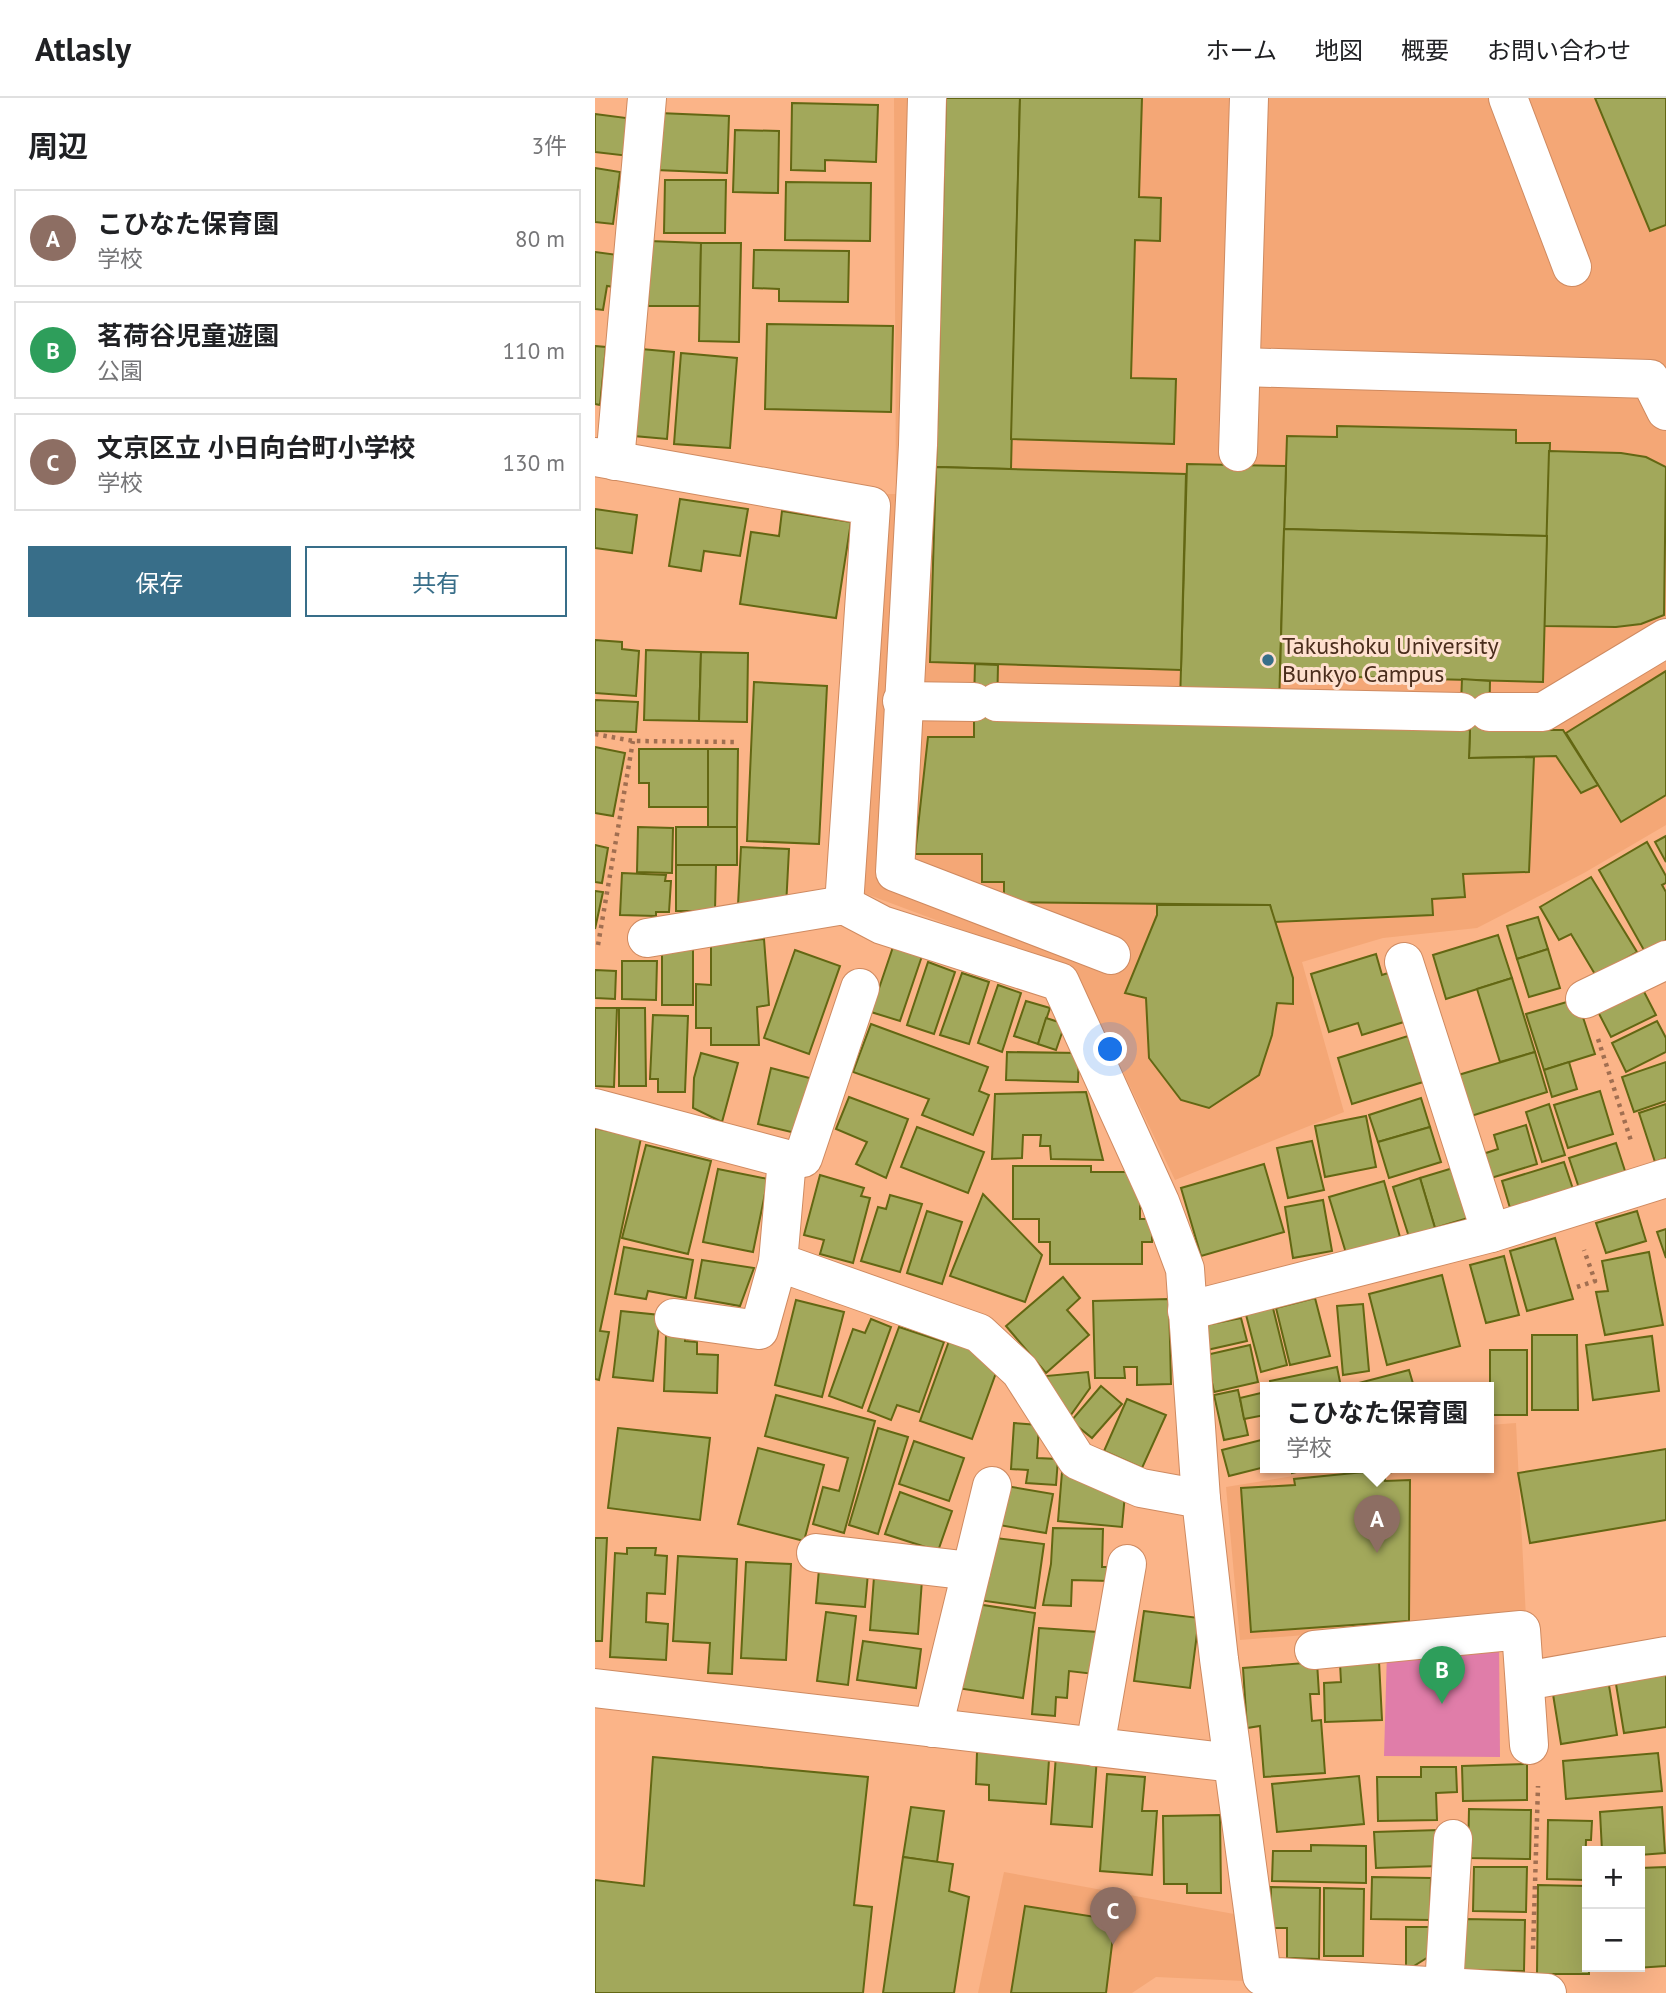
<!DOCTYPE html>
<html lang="ja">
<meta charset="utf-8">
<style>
body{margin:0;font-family:"PT Sans","Noto Sans JP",sans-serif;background:#f2f2f2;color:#202124}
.controls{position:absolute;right:21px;bottom:21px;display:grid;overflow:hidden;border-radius:0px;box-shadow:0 7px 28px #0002}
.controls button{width:63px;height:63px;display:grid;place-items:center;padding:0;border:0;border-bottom:2px solid #e0e0e0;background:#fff;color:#202124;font:35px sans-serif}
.you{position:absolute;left:516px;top:952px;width:24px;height:24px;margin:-18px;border:5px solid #fff;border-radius:50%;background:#1a73e8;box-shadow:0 0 0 10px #1a73e833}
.badge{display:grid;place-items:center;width:46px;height:46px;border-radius:50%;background:#386e89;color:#fff;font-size:23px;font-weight:700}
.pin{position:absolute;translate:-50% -58px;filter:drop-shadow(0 2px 4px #0008)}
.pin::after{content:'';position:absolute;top:37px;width:24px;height:21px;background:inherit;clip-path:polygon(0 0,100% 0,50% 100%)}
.popup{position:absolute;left:665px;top:1284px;width:234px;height:91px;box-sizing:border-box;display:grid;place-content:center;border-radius:0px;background:#fff;filter:drop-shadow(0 2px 5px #0005);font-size:23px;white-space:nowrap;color:#757577}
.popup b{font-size:26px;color:#202124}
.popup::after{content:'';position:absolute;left:50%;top:100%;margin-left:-14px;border:14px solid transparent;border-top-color:#fff}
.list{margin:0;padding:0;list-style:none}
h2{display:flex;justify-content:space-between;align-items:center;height:91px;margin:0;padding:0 28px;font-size:30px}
h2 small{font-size:23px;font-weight:400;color:#757577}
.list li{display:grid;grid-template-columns:46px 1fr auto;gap:21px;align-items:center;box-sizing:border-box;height:98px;margin:0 14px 14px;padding:0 14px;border:2px solid #e0e0e0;border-radius:0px}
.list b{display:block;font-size:26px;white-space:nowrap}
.list p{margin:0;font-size:23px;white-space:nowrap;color:#757577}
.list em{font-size:23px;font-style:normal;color:#757577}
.actions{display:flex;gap:14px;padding:21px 28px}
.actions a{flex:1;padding:16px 0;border:2px solid #386e89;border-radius:0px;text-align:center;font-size:24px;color:#386e89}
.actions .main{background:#386e89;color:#fff}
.map{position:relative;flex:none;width:1071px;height:1895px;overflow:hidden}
header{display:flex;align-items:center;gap:42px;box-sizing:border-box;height:98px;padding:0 35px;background:#fff;border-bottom:2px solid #e0e0e0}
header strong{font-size:33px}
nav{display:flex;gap:38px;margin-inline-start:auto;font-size:24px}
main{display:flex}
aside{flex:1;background:#fff}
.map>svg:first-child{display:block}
.built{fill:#f4a776}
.green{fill:#e07da9}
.building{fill:#a2a85b;stroke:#636713;stroke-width:2}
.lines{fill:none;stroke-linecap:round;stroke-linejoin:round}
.minor-casing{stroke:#cf8a60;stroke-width:40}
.path{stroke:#a16f51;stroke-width:4.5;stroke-dasharray:3.5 5;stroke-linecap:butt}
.minor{stroke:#fff;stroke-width:38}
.poi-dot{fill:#386e89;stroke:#fee0ce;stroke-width:2.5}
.labels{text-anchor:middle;stroke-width:6;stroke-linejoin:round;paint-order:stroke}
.poi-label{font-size:24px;fill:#4a2d1c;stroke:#fee0ce;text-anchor:start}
</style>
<header>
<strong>Atlasly</strong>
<nav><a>ホーム</a><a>地図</a><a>概要</a><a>お問い合わせ</a></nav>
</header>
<main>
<aside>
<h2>周辺<small>3件</small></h2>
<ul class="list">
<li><span class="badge" style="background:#8d6e63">A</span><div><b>こひなた保育園</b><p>学校</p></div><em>80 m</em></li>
<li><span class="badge" style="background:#2e9e5b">B</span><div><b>茗荷谷児童遊園</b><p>公園</p></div><em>110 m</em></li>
<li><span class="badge" style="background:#8d6e63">C</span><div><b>文京区立 小日向台町小学校</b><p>学校</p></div><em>130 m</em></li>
</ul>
<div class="actions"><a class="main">保存</a><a>共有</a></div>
</aside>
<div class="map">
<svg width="1071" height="1895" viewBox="0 0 1071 1895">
<rect width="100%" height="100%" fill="#fbb488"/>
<g class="built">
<path d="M299,0H1071V727L989,775L882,830L788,840L707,864L749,1014L580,1082L480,874L258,791L289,396H301Z"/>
<path d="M921,1325L931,1520L645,1542L631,1389L754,1369H894V1327Z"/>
<path d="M409,1774L639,1816L649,1883L561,1879L537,1895H383Z"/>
</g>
<path class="green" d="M904,1541L905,1659L789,1658L792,1553Z"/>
<g class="building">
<path d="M351,0H425L416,371L341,369Z"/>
<path d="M425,0H547L544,99L566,100L565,143L540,142L536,280L581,281L579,346L416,341Z"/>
<path d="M1000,0H1071V127L1055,133Z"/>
<path d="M197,5L283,7L281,64L230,62V73L196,72Z"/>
<path d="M64,15L134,18L132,75L61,72Z"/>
<path d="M0,16L39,21L34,58L0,54Z"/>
<path d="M140,32L184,33L183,95L138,94Z"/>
<path d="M0,70L25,74L18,126L0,124Z"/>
<path d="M70,82H131L130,135H69Z"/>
<path d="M191,84L276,85L275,143L190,142Z"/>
<path d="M54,143L106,145L105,208H53Z"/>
<path d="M106,145H146L144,244L104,243Z"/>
<path d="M159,152L254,153L253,204L184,203V191L158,190Z"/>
<path d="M0,154L23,157L19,189L12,188L8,212L0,211Z"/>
<path d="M172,226L298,228L296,314L170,311Z"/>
<path d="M0,248L11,249L5,307L0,306Z"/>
<path d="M46,251L79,254L72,341L39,338Z"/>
<path d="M86,255L142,260L135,350L79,346Z"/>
<path d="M742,328L921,332V345H955L952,438L689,431L692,338L742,339Z"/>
<path d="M954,353L1026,355L1051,359L1071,369L1069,517L1046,526L1021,529L949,528Z"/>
<path d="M592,366L691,368L684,608L585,604Z"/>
<path d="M341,369L591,376L586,572L335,564Z"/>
<path d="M85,401L153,411L145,458L109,453L106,473L74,468Z"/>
<path d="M0,411L42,417L37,455L0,450Z"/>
<path d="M187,413L256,424L241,520L145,506L156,434L184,438Z"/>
<path d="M689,431L952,438L948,584L685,577Z"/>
<path d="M0,542L27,544V551L44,553L41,598L0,595Z"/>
<path d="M51,552L106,554L104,623L49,622Z"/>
<path d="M106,554L153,555L152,624L104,623Z"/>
<path d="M380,566L403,567L402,613L379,604Z"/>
<path d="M1071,573V697L1026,724L971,635Z"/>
<path d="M867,581L895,583L894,632H968L1003,687L986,695L961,658L874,660L875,632L865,631Z"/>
<path d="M159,584L232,588L224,746L152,743Z"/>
<path d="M0,602L43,604L41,634L0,633Z"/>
<path d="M379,612L875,632L874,660L939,659L934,774L868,776L870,799L837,801L838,817L679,824L675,807L409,804V784H387V756H320L333,639H379Z"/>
<path d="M0,649L30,655L18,718L0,715Z"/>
<path d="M44,651H113V709H54V685H44Z"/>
<path d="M113,651H143L142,729H113Z"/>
<path d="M43,729L78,730L77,775L42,774Z"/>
<rect x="81" y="729" width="61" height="38"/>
<path d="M1071,738V764L1060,744Z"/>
<path d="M1052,744L1071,778V785L1067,787L1071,794V842L1050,854L1004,772Z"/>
<path d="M0,747L13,750L7,785L0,784Z"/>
<path d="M146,749L194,751L191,809L143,807Z"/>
<path d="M81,767H121L120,813H81Z"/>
<path d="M27,775L71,777L70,783H76L74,814H61V818L25,817Z"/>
<path d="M996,779L1042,854L1001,878L976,836L964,842L945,809Z"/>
<path d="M0,793L8,794L0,831Z"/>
<path d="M562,807H675L698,880V906L682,905L677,937L664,977L614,1010L586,1002L554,960L551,900L530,895L562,817Z"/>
<path d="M943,819L953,851L922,861L912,828Z"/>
<path d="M903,837L917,880L851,901L838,857Z"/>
<path d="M169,841L174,907L162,909L164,947H116V930H101V886L116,887V847Z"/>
<rect x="67" y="849" width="31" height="58"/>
<path d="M298,849L327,858L305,923L276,914Z"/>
<path d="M953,851L965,890L934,899L922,861Z"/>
<path d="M200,852L245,868L214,956L169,940Z"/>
<path d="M781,856L787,877L796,874L812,923L767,937L763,925L734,934L716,876Z"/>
<path d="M27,863H62L61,902L27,901Z"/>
<path d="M333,864L360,874L339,936L312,927Z"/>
<path d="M0,872L21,873L20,901L0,900Z"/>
<path d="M367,875L394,884L374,946L345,937Z"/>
<path d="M917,880L940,954L905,964L882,891Z"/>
<path d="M1044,884L1061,917L1016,939L999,906Z"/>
<path d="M403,887L426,895L407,954L383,945Z"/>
<path d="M982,901L1000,956L949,972L931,916Z"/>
<path d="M431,903L455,910L443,946L419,938Z"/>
<path d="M0,910H22L19,989L0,988Z"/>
<path d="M24,910H50L51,988H24Z"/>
<path d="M58,917L93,918L90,994H63V981H55Z"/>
<path d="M451,920L470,926L461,952L443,946Z"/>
<path d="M1062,923L1071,940V954L1031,974L1017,945Z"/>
<path d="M276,926L393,969L384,993L394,997L378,1037L327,1017L334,1001L258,974Z"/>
<path d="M813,938L828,984L757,1006L743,960Z"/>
<path d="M412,954L484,955L483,984L411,982Z"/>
<path d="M940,954L952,994L873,1019L860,978Z"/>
<path d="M106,955L143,965L127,1024L98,1010L99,980Z"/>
<path d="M974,964L982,991L957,999L949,972Z"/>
<path d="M1071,964V1003L1039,1014L1027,979Z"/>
<path d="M176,970L222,982L209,1037L163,1026Z"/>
<path d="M1005,993L1018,1036L973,1050L959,1007Z"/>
<path d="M491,994L508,1062L456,1061L455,1048H445L446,1037H428L427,1060L397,1061L400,996Z"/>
<path d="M254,999L313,1021L291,1080L261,1066L272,1044L241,1031Z"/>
<path d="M826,1000L835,1029L783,1044L774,1017Z"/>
<path d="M954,1006L970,1057L947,1064L931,1014Z"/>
<path d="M1071,1006V1060L1060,1064L1044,1015Z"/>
<path d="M771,1018L781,1069L730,1079L720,1028Z"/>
<path d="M931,1027L942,1066L896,1080L888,1056L903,1051L899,1037Z"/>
<path d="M322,1029L389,1054L373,1095L306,1069Z"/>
<path d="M835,1029L846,1064L794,1080L783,1044Z"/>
<path d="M0,1030L46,1040L5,1233L14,1234L4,1282L0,1281Z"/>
<path d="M717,1043L729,1092L693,1100L682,1050Z"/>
<path d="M1021,1045L1031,1076L984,1090L974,1060Z"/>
<path d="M51,1047L116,1063L93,1156L27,1140Z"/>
<path d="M969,1064L978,1091L915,1110L907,1083Z"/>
<path d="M669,1066L689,1134L606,1158L586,1090Z"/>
<path d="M418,1068H496V1074H545V1121H557V1144H547V1166H455V1144H444V1121H418Z"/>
<path d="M858,1070L873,1120L840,1130L825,1080Z"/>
<path d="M123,1071L173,1081L158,1154L108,1144Z"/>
<path d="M225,1077L269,1090L266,1098L275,1100L258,1165L225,1156L229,1142L209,1137Z"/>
<path d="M825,1080L840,1130L814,1139L798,1089Z"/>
<path d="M789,1083L805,1139L751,1155L734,1099Z"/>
<path d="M388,1096L447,1157L430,1204L355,1178Z"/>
<path d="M295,1097L327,1106L305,1174L266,1163L283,1109L291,1111Z"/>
<path d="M728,1102L737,1153L698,1160L690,1109Z"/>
<path d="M332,1113L367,1124L347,1186L312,1175Z"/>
<path d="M1042,1113L1051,1143L1011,1155L1001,1125Z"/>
<path d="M1071,1131V1160L1062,1134Z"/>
<path d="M960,1140L978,1201L932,1213L915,1153Z"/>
<path d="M29,1149L98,1162L91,1200L53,1193L51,1201L20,1196Z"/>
<path d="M1054,1154L1068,1227L1010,1237L1001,1194L1013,1193L1007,1163Z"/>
<path d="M909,1158L924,1217L891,1225L875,1167Z"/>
<path d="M107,1162L159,1170L145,1208L100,1200Z"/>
<path d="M847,1177L865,1248L792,1267L774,1196Z"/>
<path d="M468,1179L485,1200L472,1212L494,1237L451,1275L411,1228Z"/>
<path d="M720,1200L735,1258L695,1267L681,1210Z"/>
<path d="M574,1201L576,1286L542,1287V1269H529L530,1280H500L498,1203Z"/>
<path d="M201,1202L249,1214L227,1299L180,1287Z"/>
<path d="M677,1206L692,1267L666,1274L650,1213Z"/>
<path d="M768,1206L774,1273L748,1277L742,1208Z"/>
<path d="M26,1213L65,1217L58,1283L18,1279Z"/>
<path d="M646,1220L652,1243L612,1252L606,1228Z"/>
<path d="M276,1221L296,1229L267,1310L234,1298L258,1231L270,1235Z"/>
<path d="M304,1229L349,1244L324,1314L302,1307L296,1322L273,1313Z"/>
<path d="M71,1237L90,1238V1243L102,1244V1256L123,1257L122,1295L69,1293Z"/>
<path d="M937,1237H982L983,1312H937Z"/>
<path d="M1057,1238L1064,1293L998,1302L991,1247Z"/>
<path d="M354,1243L406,1261L377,1341L325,1323Z"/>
<path d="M655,1247L663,1284L619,1294L611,1257Z"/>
<rect x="895" y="1252" width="37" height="65"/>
<path d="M742,1269L746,1289H676L675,1283Z"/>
<path d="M814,1272L819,1289H756V1287Z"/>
<path d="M493,1274L495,1290L473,1321L451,1278Z"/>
<path d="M506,1288L527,1306L497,1340L476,1323Z"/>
<path d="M643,1292L653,1337L629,1342L619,1297Z"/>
<path d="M670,1294V1317L649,1321L645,1300Z"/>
<path d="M181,1297L280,1323L249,1435L218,1426L228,1389L244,1393L253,1360L170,1338Z"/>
<path d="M532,1301L571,1317L547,1370L509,1353Z"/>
<path d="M419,1325L444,1327L442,1360L463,1361L461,1387L431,1385L433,1372L416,1371Z"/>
<path d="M23,1330L115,1340L105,1422L13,1410Z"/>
<path d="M283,1330L313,1339L283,1436L254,1427Z"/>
<path d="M670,1341V1369L634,1378L627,1352Z"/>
<path d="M319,1343L369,1360L354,1403L304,1386Z"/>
<path d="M163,1350L229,1367L209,1443L143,1426Z"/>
<path d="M1071,1351V1422L935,1445L923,1375Z"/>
<path d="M696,1369H723L697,1375Z"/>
<path d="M792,1369H818L793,1375Z"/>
<path d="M789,1372L790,1383L815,1382L814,1523L656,1534L646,1390L700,1387L699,1381Z"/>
<path d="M467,1374L493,1377L530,1396L527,1429L463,1423Z"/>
<path d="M411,1388L458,1396L451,1435L404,1427Z"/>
<path d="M305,1394L357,1413L343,1453L290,1436Z"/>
<path d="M458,1430L508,1431L507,1469H515L514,1483L477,1482L476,1508L448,1507L456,1466Z"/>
<path d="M392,1439L449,1446L440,1510L383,1502Z"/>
<path d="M0,1440H12L7,1543H0Z"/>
<path d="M32,1450H61L60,1457L72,1458L70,1496L52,1495L51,1524L73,1526L71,1562L15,1559L20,1455L32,1456Z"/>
<path d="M83,1458L142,1461L137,1576L113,1575L115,1545L78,1543Z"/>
<path d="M151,1464L196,1466L191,1562L146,1560Z"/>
<path d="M224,1471L273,1475L270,1509L221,1505Z"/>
<path d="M279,1479L327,1482L323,1536L275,1532Z"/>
<path d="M375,1505L440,1515L428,1600L362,1590Z"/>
<path d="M549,1513L604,1520L595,1590L539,1583Z"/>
<path d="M231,1514L261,1518L253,1587L222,1583Z"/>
<path d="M444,1530L503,1534L499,1576L474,1573L472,1600L461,1599L460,1618L437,1616Z"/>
<path d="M268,1543L326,1551L321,1590L262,1582Z"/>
<path d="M784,1563L787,1622L730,1624L729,1585L746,1584L745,1565Z"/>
<path d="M722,1564L724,1596H715L717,1623L726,1622L730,1675L669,1679L665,1628L652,1630L648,1570Z"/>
<path d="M1071,1572V1629L1029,1635L1020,1580Z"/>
<path d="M1013,1581L1022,1637L966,1646L957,1590Z"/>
<path d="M455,1647L451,1706L394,1702V1687L381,1686L382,1654Z"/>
<path d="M1063,1655L1067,1693L971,1701L968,1663Z"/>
<path d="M461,1657L502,1659L497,1729L456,1726Z"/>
<path d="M58,1659L273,1679L259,1807L277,1809L268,1895H0V1782L49,1788Z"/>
<path d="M932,1666V1702L868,1703L867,1668Z"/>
<path d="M826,1669H861L862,1694L841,1695L842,1722L783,1723L782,1679H826Z"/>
<path d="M512,1676L550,1679L547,1713H562L557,1777L505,1773Z"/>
<path d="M764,1678L769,1726L682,1734L677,1686Z"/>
<path d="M316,1709L349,1713L342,1764L308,1759Z"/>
<path d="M1067,1709L1070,1755L1045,1757V1753H1007L1005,1714Z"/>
<path d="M874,1711L936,1712L935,1761L873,1760Z"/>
<path d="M625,1717L626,1795H592V1786H569L568,1718Z"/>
<path d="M953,1722L997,1723L996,1742H991L990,1782L952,1781Z"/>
<path d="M844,1732L845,1768L781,1770L779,1734Z"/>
<path d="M716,1747L771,1748V1785L677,1783L678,1753H716Z"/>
<path d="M308,1759L358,1766L354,1793L374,1799L359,1895H288Z"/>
<path d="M879,1769H932L931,1814L878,1813Z"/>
<path d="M1071,1769V1868L1011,1872V1869H1045V1770Z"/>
<path d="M777,1779L836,1780L835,1822L776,1821Z"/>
<path d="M943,1787L992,1788L994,1876H942Z"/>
<path d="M676,1789L725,1790L724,1861L692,1860V1830H675Z"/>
<path d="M729,1790L769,1791L768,1858H729Z"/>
<path d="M430,1808L520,1822L511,1895H416Z"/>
<path d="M868,1821L930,1822L929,1873L868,1872Z"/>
<path d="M811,1829H838V1856L811,1873Z"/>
</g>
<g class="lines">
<defs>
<g id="minor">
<path d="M332,0L323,347L300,774L516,857"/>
<path d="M913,0L977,169"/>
<path d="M646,269L1055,281L1071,313"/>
<path d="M643,354L654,0"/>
<path d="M0,359L276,408L249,807"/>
<path d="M20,363L52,0"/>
<path d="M307,603L379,604"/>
<path d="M402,604L866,614"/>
<path d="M894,614H948L1071,540"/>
<path d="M52,840L249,807L287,827L465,884L565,1104L590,1171L606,1401L624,1561L667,1878L952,1895"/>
<path d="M809,864L896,1135"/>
<path d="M990,901L1071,862"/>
<path d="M0,1010L192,1061L183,1164L384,1235L425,1273L482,1362L546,1390L606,1401"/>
<path d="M192,1061L208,1060L265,890"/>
<path d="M592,1213L896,1135L1071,1080"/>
<path d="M79,1220L164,1232L183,1164"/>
<path d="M221,1455L376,1473"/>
<path d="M719,1552L926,1532L934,1647"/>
<path d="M930,1583L1071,1558"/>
<path d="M0,1590L638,1665"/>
<path d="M338,1630L397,1388"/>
<path d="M500,1649L532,1466"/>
<path d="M849,1889L858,1741"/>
</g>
</defs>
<use href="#minor" class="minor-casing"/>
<g class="path">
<path d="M0,636L38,643L142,644"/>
<path d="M3,847L38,643"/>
<path d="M1003,941L1037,1046"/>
<path d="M982,1189L1000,1183L989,1152"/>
<path d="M938,1851L943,1688"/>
</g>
<use href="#minor" class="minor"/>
</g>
<circle class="poi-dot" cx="673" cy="562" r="7"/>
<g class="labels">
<g class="poi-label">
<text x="687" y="556">Takushoku University<tspan x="687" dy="28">Bunkyo Campus</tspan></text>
</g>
</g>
</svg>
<div class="controls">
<button>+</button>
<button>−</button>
</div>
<div class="you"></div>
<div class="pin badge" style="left:782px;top:1455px;background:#8d6e63">A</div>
<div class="popup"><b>こひなた保育園</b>学校</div>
<div class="pin badge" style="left:847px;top:1606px;background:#2e9e5b">B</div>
<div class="pin badge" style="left:518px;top:1847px;background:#8d6e63">C</div>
</div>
</main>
